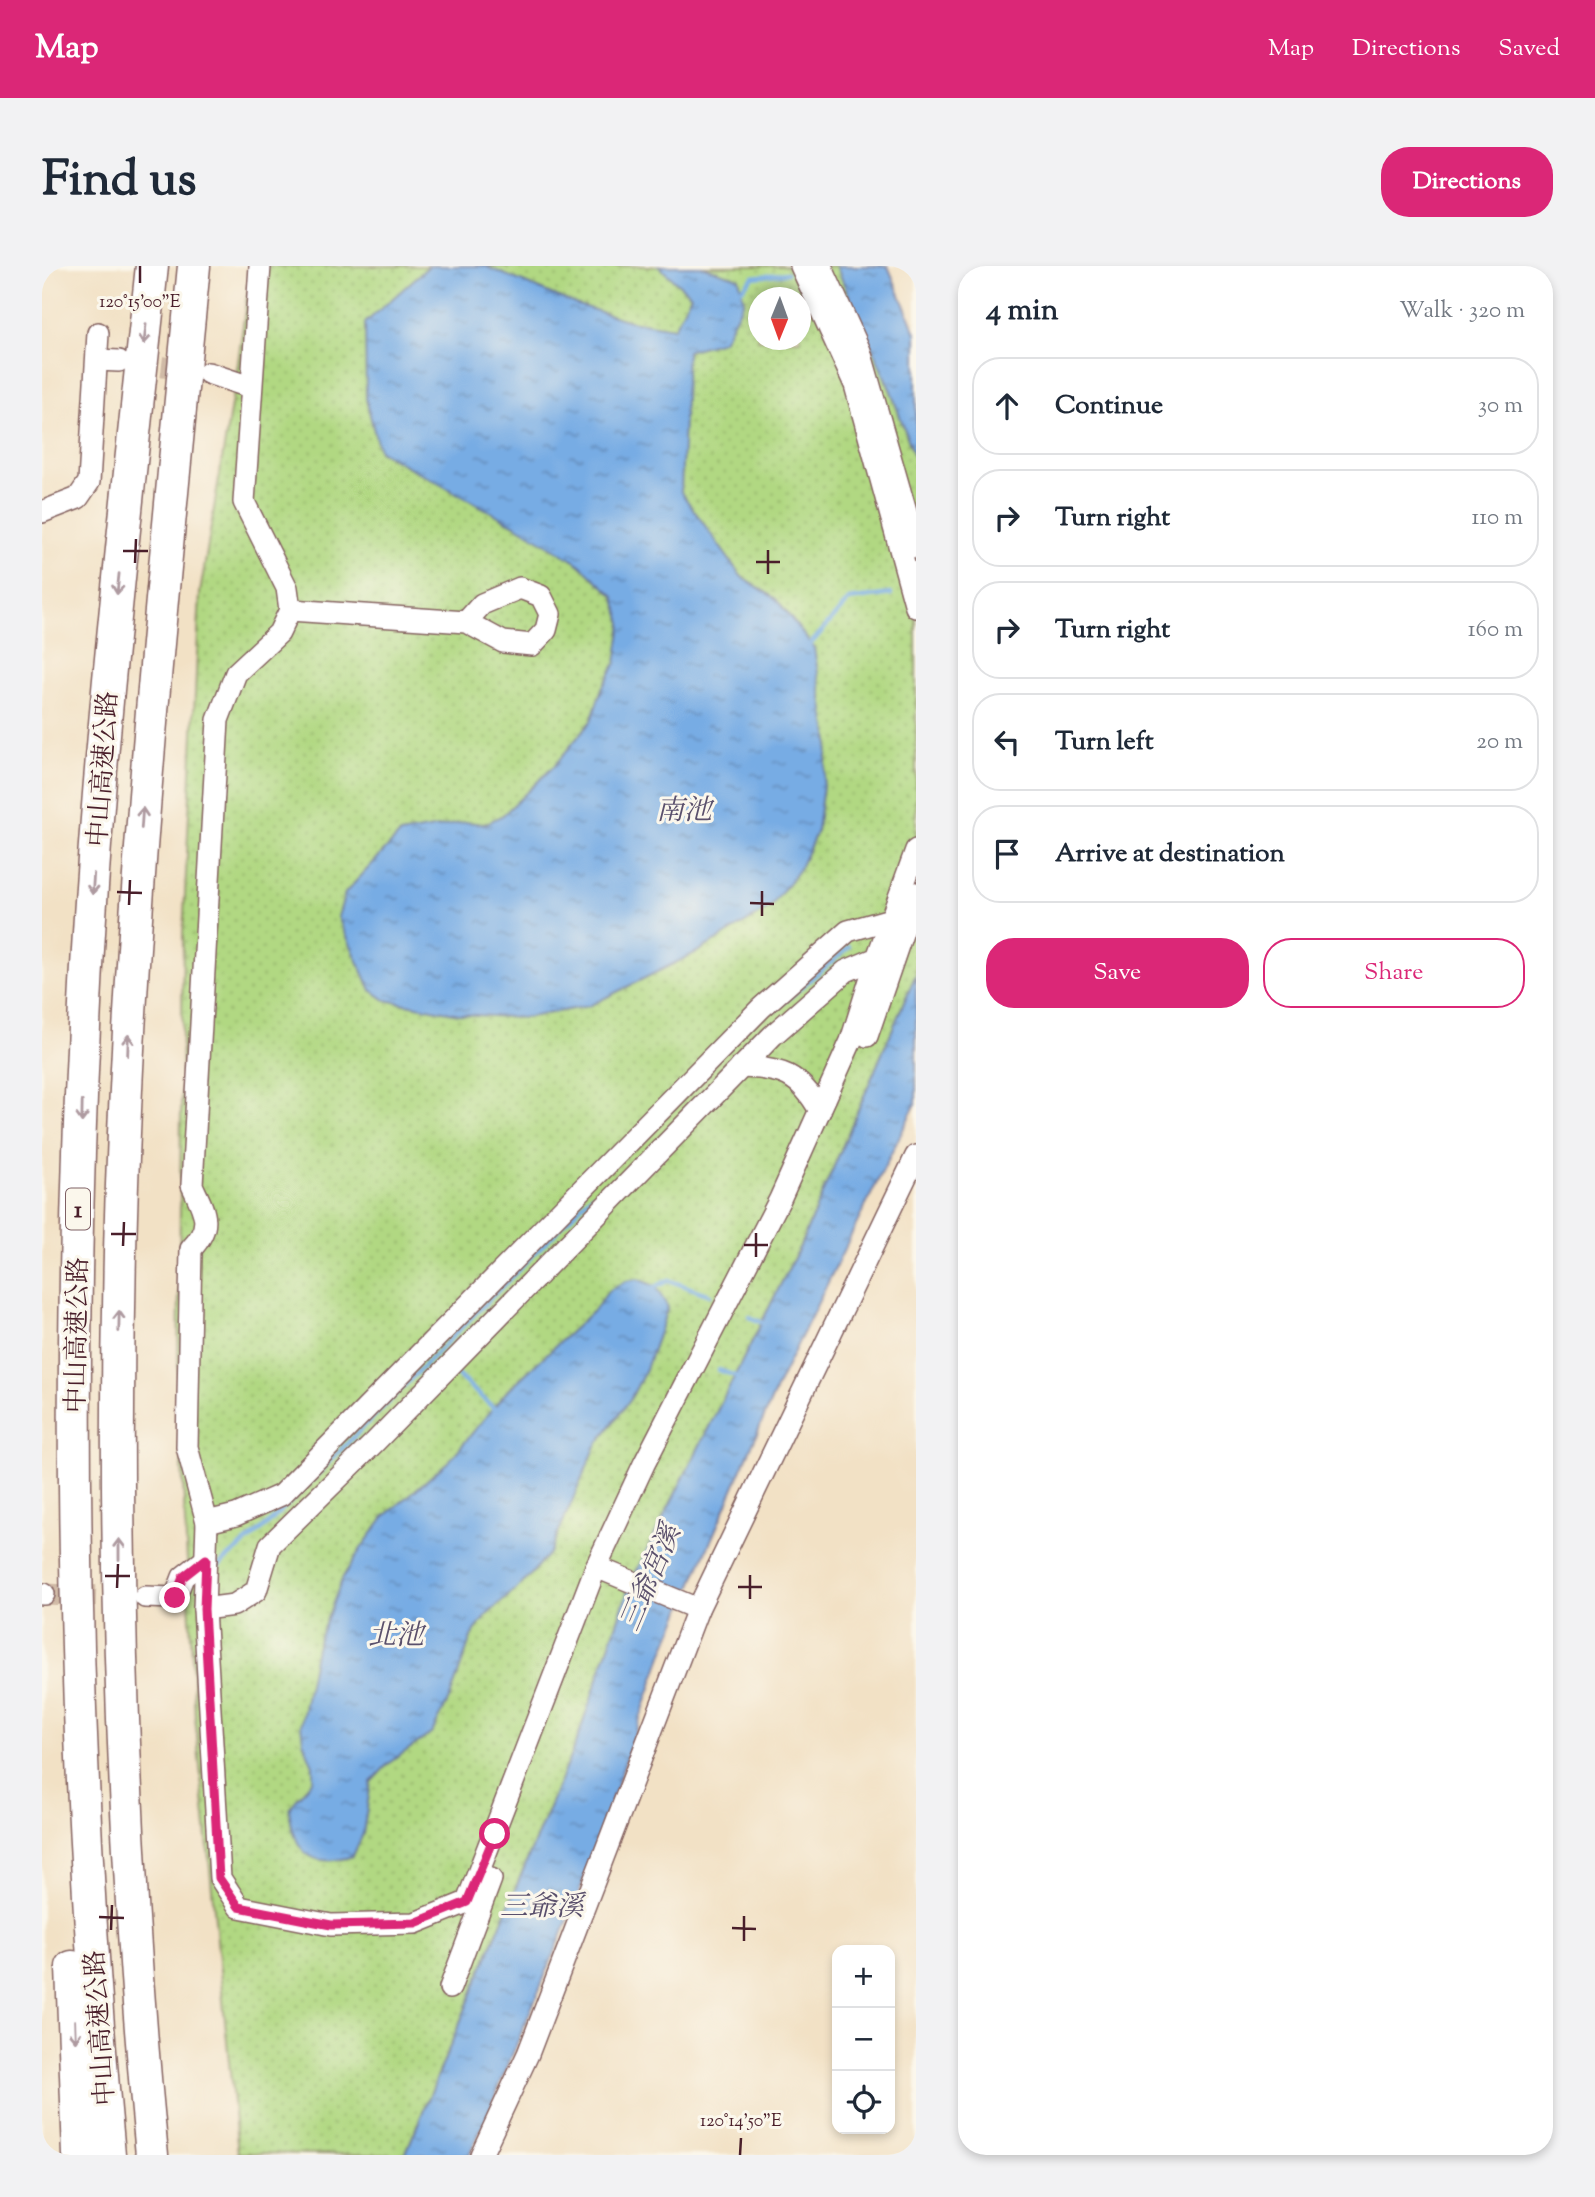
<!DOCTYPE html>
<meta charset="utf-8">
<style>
body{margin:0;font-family:"Sorts Mill Goudy","Noto Serif TC",serif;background:#f2f2f3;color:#1f2937}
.controls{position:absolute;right:21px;bottom:21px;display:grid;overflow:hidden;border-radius:14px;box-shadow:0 4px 10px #0003}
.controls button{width:63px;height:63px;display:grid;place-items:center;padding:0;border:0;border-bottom:2px solid #e0e1e3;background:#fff;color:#1f2937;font:35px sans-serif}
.compass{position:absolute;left:706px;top:21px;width:63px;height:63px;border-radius:50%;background:#fff;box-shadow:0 4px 10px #0003;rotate:181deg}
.stop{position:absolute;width:21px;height:21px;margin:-16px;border:5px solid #db2777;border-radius:50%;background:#fff}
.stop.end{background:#db2777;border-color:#fff;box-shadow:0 2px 7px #0008}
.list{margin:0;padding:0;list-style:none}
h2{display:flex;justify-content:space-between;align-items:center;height:91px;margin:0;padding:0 28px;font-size:30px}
h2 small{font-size:23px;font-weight:400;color:#747a83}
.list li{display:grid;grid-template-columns:46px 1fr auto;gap:21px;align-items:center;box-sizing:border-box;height:98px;margin:0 14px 14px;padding:0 14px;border:2px solid #e0e1e3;border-radius:28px}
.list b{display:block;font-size:26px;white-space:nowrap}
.list em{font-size:23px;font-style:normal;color:#747a83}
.actions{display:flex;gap:14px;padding:21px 28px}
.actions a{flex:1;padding:16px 0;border:2px solid #db2777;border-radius:28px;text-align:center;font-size:24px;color:#db2777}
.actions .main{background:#db2777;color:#fff}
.icon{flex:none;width:38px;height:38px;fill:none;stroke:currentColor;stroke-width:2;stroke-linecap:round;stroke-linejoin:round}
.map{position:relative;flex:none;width:874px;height:1889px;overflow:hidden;border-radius:28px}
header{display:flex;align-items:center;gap:42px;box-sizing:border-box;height:98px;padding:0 35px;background:#db2777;color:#fff}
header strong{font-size:33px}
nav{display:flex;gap:38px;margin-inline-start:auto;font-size:24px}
.intro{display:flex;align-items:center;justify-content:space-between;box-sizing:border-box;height:168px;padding:0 42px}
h1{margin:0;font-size:49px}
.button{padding:18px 32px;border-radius:28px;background:#db2777;color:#fff;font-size:24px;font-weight:700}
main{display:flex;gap:42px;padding:0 42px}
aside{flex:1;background:#fff;border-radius:28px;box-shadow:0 4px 10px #0003}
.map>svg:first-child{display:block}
.grass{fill:url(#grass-dots);stroke:#7e7c56;stroke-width:2;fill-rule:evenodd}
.water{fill:url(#water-ripples);stroke:#606688;stroke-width:2}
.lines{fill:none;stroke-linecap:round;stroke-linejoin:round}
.stream{stroke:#77ace4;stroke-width:4.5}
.minor-tunnel{stroke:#d0baa6;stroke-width:21;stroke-dasharray:21 10;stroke-linecap:butt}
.minor-casing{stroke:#856361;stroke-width:24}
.highway-casing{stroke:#856361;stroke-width:35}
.minor{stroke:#fff;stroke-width:21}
.highway{stroke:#fff;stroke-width:32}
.oneway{stroke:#ae9aa0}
.route{stroke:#db2777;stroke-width:9}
.ticks{fill:none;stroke:#4a1f2b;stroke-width:2.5}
.labels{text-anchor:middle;stroke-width:6;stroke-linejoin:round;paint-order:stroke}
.shield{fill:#fbf7ec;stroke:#7f6065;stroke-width:2}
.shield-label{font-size:24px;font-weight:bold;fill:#4a1f2b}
.street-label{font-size:26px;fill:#4a1f2b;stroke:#fbf7ec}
.water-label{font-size:28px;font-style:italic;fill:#5a506c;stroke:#fbf7ec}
.ticks-label{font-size:18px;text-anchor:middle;fill:#4a1f2b;stroke:#fbf7ec;stroke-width:6;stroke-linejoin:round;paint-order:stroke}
</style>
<header>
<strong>Map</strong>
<nav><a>Map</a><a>Directions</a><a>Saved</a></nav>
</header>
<div class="intro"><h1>Find us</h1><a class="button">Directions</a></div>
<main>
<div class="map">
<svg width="874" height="1889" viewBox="0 0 874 1889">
<defs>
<pattern id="grass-dots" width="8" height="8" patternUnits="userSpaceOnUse" patternTransform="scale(1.75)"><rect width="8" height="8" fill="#b1d882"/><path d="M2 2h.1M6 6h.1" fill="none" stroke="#9ab970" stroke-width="1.8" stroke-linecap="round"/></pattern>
<pattern id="water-ripples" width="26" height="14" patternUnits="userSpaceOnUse" patternTransform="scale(1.75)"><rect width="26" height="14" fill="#77ace4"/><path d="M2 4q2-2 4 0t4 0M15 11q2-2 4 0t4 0" fill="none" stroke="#648bb9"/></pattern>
</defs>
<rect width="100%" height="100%" fill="#fbf7ec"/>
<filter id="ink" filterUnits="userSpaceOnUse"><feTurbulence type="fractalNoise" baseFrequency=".0143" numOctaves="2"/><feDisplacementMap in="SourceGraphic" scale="14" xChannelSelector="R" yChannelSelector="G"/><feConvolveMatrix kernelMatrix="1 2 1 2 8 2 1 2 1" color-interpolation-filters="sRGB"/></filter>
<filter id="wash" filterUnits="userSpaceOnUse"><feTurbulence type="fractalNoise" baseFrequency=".00686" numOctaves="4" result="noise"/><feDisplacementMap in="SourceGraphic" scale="28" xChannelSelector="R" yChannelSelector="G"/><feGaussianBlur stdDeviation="1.57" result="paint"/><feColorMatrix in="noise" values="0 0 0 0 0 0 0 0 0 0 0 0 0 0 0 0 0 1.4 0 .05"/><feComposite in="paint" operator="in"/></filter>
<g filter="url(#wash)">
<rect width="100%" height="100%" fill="#f2e1c5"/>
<path class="grass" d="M209,0H795L849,125L874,196V708L758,980L589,1316L535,1474L363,1889L196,1887L153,1450L136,1120L141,668L158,327L196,97ZM716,32H758V74H716Z"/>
<g class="water">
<path d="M387,0H443L533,38L588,55L632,62L649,29L616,0H659L697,12L702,35L681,75L645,85L639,226L699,310L734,333L772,382L787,475L775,565L759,600L729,641L657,685L547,740L482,752L417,748L343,734L329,724L296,651L303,627L358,568L424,556L443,558L461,549L513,499L549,455L560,422L574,397L580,357L572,330L537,298L475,260L337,185L324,133L323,57Z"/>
<path d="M794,0H846L874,67V196L849,125Z"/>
<path d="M874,708V837L738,1114L622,1384L536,1630L442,1857L427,1889H363L535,1474L589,1316L758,980Z"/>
<path d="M596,1013L613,1020L626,1041L604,1103L589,1132L554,1180L508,1286L485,1313L444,1350L430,1369L408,1431L390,1467L347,1497L329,1516L321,1568L311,1590C267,1604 252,1585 247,1543L271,1513V1500L261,1475L259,1459L274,1381L301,1311L320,1281L342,1251L408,1194L465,1125L554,1042L567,1024L584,1015Z"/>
</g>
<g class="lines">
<g class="stream">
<path d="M698,25L711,11L745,7"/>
<path d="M766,381L807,334L849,328"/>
<path d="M733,743L807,681"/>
<path d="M609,1024L626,1014L668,1029"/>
<path d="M708,1051L723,1058"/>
<path d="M677,1104L696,1111"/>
<path d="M415,1109L454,1144"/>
<path d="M171,1304L225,1259L550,929"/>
</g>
</g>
</g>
<g filter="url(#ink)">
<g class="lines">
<g class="minor-tunnel">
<path d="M89,97L154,105"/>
<path d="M2,1328L91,1331"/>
</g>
<defs>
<g id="minor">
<path d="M218,0L202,236L245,322L248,344L237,367L194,407L176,454L150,919C162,945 172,959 149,983L145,1181L165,1256L162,1343L178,1612L197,1641L289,1659L373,1657L425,1636L554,1301L602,1198L738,933L809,775L835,692"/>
<path d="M759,0L813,119L874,341"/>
<path d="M779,0L818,85L874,281"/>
<path d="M55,94L77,95"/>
<path d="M166,107L208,121"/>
<path d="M0,246L36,232L47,216L56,67"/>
<path d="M248,344L424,356L461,376L490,379L504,364L508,348L499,330L478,322L440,338L424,356"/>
<path d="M825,770L874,627"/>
<path d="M699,801C739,802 758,808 778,845"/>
<path d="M165,1256L194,1249L239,1229L719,742L806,665L852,652"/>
<path d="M554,1301L656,1343"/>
<path d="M0,1328H2"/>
<path d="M103,1331L133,1332L141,1311L164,1293"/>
<path d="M162,1343L192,1339L214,1325L228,1279L332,1177L731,769L804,705L835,692L874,584"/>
<path d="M408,1722L449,1613"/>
<path d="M439,1889L486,1788L656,1343L874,890"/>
</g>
<g id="highway">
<path d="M30,1701L37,1889"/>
<path d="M67,1889C31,1507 24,1122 43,739C55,492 84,246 110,0"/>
<path d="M110,1889C81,1590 71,1287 78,986C86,656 120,328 152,0"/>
</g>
</defs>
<use href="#minor" class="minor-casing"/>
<use href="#highway" class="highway-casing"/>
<use href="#minor" class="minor"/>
<use href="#highway" class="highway"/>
</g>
<defs><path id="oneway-shaft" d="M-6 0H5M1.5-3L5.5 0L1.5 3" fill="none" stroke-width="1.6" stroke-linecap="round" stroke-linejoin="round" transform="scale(1.75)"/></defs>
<g class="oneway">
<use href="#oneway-shaft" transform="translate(103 68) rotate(96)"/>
<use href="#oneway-shaft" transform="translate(76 318) rotate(96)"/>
<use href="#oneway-shaft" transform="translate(100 552) rotate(-86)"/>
<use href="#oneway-shaft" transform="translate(51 618) rotate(94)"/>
<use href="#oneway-shaft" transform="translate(86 779) rotate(-88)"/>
<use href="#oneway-shaft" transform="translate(40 846) rotate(91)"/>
<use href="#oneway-shaft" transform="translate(77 1055) rotate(-89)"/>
<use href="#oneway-shaft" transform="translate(77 1283) rotate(-90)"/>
<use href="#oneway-shaft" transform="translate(33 1765) rotate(88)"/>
</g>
</g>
<g class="lines" filter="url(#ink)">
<path class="route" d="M133,1332L141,1311L164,1293L162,1343L177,1612L197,1641L289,1659L373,1657L425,1636L453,1568"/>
</g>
<path class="ticks" d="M98,17V0M81,285H106M714,296H738M93,297L94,273M726,308V284M75,626L100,627M708,637L732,638M87,639L88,614M720,650V625M69,968H94M702,979H726M81,980L82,956M714,991V967M63,1310H88M696,1321H720M75,1322L76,1298M708,1333V1309M57,1651L82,1652M690,1662L714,1663M69,1664L70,1639M702,1675V1650M698,1889L699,1872"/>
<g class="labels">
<rect class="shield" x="24" y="922.5" width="24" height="41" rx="5"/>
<g class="shield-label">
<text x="36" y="951">1</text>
</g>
<g class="street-label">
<text transform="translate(60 503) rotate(-86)" y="9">中山高速公路</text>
<text transform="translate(34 1069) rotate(-89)" y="9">中山高速公路</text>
<text transform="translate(57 1762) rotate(-94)" y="9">中山高速公路</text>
</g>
<g class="water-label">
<text x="642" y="553">南池</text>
<text transform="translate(607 1311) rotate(-67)" y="10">三爺宮溪</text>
<text x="354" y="1378">北池</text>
<text x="500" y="1649">三爺溪</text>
</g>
</g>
<g class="ticks-label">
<text x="98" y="41">120°15'00"E</text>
<text x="699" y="1860">120°14'50"E</text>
</g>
</svg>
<div class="controls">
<button>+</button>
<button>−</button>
<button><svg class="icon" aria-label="locate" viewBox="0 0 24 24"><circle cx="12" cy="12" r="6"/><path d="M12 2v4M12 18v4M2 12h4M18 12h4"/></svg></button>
</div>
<svg class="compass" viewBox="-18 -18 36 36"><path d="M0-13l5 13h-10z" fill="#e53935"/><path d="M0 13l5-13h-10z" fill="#747a83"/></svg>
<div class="stop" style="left:453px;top:1568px"></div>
<div class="stop end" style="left:133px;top:1332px"></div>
</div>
<aside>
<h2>4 min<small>Walk · 320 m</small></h2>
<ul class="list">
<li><svg class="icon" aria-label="ahead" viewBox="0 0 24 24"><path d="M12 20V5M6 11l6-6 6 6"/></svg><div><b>Continue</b></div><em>30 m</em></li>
<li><svg class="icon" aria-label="right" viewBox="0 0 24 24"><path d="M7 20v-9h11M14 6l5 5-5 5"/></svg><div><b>Turn right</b></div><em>110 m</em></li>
<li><svg class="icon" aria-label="right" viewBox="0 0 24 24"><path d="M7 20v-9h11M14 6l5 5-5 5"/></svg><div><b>Turn right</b></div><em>160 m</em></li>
<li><svg class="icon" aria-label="left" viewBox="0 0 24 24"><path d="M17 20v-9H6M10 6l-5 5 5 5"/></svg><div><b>Turn left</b></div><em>20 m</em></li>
<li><svg class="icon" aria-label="arrive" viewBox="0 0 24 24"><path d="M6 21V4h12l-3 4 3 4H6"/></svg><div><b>Arrive at destination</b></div></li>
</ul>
<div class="actions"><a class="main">Save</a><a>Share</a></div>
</aside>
</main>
